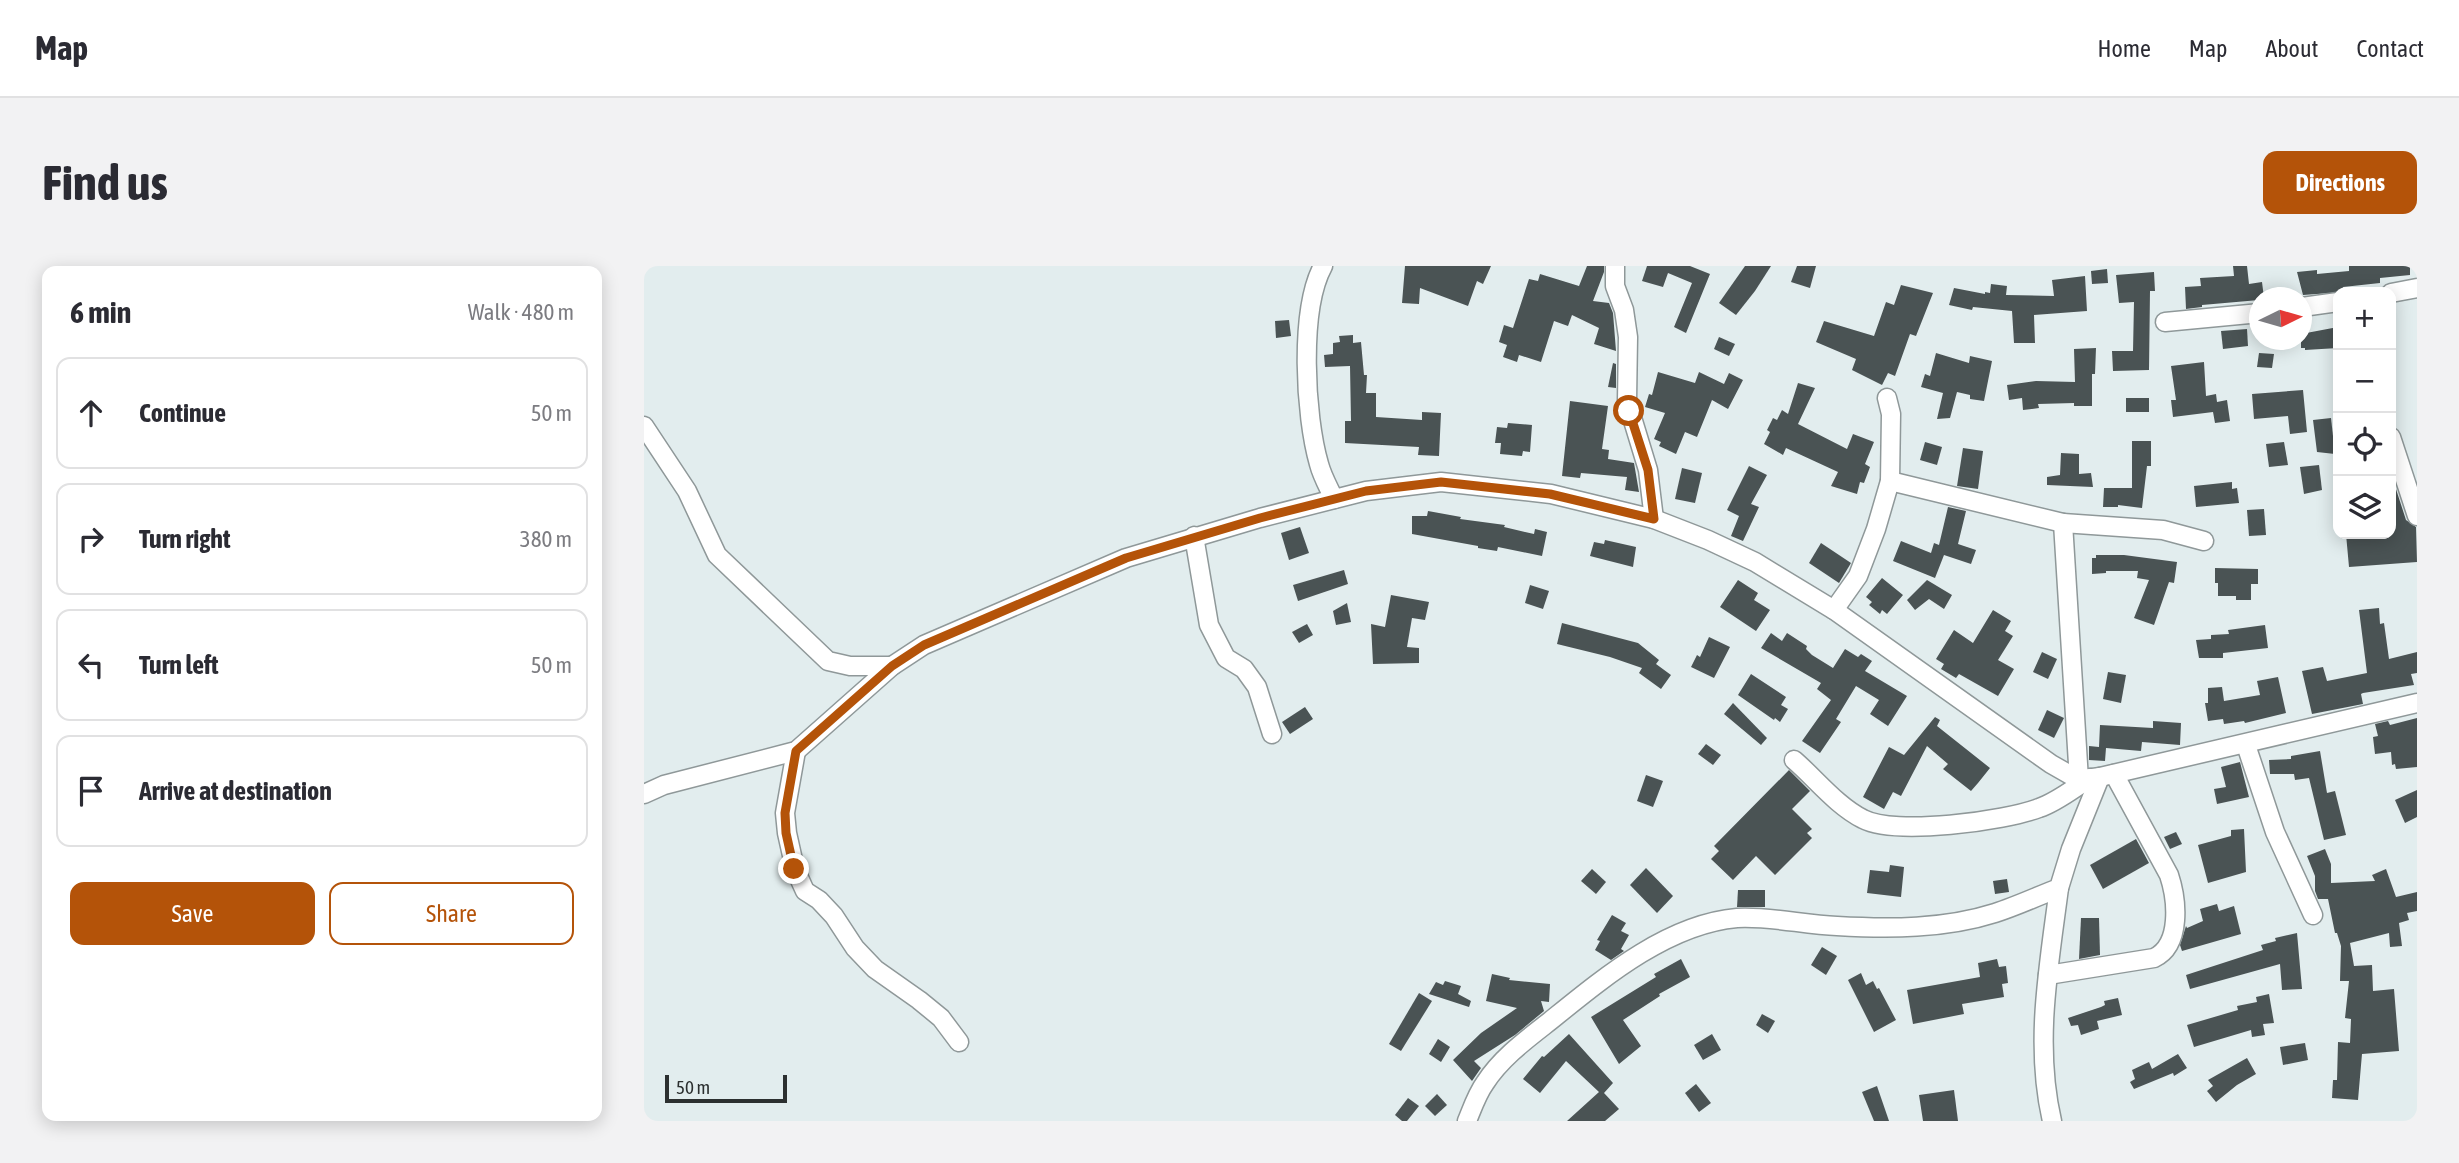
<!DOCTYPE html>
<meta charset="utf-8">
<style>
body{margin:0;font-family:"Asap Condensed",sans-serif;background:#f2f2f3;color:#2b2b33}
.controls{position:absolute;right:21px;top:21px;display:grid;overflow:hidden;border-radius:14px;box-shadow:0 4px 18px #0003}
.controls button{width:63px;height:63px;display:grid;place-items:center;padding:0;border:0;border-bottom:2px solid #e1e1e2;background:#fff;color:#2b2b33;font:35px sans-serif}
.compass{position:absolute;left:1605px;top:21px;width:63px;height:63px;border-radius:50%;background:#fff;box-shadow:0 4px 18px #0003;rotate:85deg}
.scale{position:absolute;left:21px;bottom:18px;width:122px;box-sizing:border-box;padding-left:7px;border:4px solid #2c3030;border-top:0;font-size:19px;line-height:24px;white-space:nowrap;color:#2c3030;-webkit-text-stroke:5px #e2edee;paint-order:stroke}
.stop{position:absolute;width:21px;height:21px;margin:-16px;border:5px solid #b45309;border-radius:50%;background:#fff}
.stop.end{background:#b45309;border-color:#fff;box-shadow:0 2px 7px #0008}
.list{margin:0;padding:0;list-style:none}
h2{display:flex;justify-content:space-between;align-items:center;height:91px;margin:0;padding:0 28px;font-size:30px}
h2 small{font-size:23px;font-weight:400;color:#7c7c81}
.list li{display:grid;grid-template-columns:46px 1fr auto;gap:21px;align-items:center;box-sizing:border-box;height:112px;margin:0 14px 14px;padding:0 14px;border:2px solid #e1e1e2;border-radius:14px}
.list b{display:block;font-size:26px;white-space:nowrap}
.list em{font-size:23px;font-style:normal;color:#7c7c81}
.actions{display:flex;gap:14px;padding:21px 28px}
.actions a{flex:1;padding:16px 0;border:2px solid #b45309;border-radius:14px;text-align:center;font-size:24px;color:#b45309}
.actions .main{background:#b45309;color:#fff}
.icon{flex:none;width:38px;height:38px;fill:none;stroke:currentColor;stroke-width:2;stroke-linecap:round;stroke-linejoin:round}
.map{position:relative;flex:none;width:1773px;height:855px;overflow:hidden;border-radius:14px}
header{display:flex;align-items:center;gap:42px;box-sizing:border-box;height:98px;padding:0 35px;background:#fff;border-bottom:2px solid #e1e1e2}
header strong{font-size:33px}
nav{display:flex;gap:38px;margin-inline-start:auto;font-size:24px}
.intro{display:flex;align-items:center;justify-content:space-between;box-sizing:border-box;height:168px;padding:0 42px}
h1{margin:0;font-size:49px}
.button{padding:18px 32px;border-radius:14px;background:#b45309;color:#fff;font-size:24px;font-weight:700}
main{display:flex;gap:42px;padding:0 42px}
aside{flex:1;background:#fff;border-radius:14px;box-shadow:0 4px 18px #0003}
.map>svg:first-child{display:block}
.building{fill:#4a5354}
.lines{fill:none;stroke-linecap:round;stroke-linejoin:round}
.minor-casing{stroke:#8f9899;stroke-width:21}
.minor{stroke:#fff;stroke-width:18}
.route{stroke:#b45309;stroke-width:9}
</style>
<header>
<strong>Map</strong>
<nav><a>Home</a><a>Map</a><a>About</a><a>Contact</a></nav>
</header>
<div class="intro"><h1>Find us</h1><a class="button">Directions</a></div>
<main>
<aside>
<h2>6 min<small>Walk · 480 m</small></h2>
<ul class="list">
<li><svg class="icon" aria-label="ahead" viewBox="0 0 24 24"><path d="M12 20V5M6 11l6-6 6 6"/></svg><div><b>Continue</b></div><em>50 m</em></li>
<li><svg class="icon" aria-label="right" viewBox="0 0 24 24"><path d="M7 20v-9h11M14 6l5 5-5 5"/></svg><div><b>Turn right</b></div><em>380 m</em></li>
<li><svg class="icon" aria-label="left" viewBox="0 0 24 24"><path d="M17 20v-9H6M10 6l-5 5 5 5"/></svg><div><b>Turn left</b></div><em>50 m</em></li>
<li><svg class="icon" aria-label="arrive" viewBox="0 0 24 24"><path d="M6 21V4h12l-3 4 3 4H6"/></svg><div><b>Arrive at destination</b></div></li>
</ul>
<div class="actions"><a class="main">Save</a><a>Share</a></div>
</aside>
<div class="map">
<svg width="1773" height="855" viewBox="0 0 1773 855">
<rect width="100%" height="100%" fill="#e2edee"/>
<g class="building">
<path d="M761,0H847L839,18L833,15L824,40L776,22L775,38L758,37Z"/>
<path d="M943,0H960V6L949,35L965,37L969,47L972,85L950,78L955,62L928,49L924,60L910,55L897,96L875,89L873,96L859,91L863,79L855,76L860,59L869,62L885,13L894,15L896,8L935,20Z"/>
<path d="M1003,0H1046L1066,8L1042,67L1030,61L1048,17L1024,7L1019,21L998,15Z"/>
<path d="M1101,0H1127L1111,25L1092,49L1075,37Z"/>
<path d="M1153,0H1172L1166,22L1147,16Z"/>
<path d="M1589,0H1603L1605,18L1618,16L1620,32H1615V34L1558,39V41L1542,43L1541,21L1557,20L1556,12L1590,10Z"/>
<path d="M1705,0H1766V9L1736,12V17L1699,21L1700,26L1659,29L1653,6L1673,4V8L1705,5Z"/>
<path d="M1463,3L1464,17L1448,18L1447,5Z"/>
<path d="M1510,6L1511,25H1506L1505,104L1469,105L1468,85H1489L1490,36L1475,37L1472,9Z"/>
<path d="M1441,10L1443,45L1390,49L1391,77H1370L1368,45L1329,41L1328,44L1305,39L1310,22L1341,28V26L1346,27L1347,18L1363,20L1362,29L1410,30L1408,14Z"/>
<path d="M1257,19L1289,27L1272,70L1266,68L1251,110L1244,107L1238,119L1208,104L1212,93L1172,76L1180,55L1230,70L1242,36L1250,39Z"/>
<path d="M645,54L647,70L632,72L631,55Z"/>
<path d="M1694,61V82L1661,84V82H1657V68Z"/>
<path d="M1603,63L1604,80L1579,83L1577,65Z"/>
<path d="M709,69V77L717,76L720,109H723L722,127H732V151L778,154V146L797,147L795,190L774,189L775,181L701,177V155H707L706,100L681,101L680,89L689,88V77L696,76L695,70Z"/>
<path d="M1075,71L1091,78L1085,90L1070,83Z"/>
<path d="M1452,82L1451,108H1448V140H1430V137L1394,138L1395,142L1379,144L1378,132L1365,134L1363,119L1392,115L1431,116L1430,83Z"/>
<path d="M1292,87L1325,97L1326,90L1348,95L1340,135L1326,133V129L1313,126L1306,152L1293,153L1299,127L1277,121L1281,108L1286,110Z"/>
<path d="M1615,87L1630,88L1628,102L1613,101Z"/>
<path d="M1560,96L1562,130L1572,128L1573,136L1583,134L1586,155L1571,157L1569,146L1529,151L1527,134H1532L1527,100Z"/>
<path d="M969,97L972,98V122L964,121Z"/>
<path d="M1014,106L1051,117L1055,106L1080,118L1085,107L1099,114L1084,143L1068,134L1053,171L1041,166L1032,188L1015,180L1017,176L1010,173L1021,147L1001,141L1005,128L1008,129Z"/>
<path d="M1154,117L1171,122L1154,158L1203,183L1209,168L1230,176L1221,198L1226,201L1220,217L1216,216L1213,228L1187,220L1194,206L1142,182L1139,189L1120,178L1126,166L1123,164L1129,152L1133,154L1138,144L1144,148Z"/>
<path d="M1659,124L1663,166L1646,168L1644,150L1610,153L1608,128Z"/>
<rect x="1482" y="132" width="23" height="14"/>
<path d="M926,135L964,140L958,183L965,184L964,193L990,197L995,226L981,224L983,211L937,207L936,212L918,210Z"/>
<path d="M1687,152L1691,188L1673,186L1669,154Z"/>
<path d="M864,157L888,159L886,186L879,185L878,190L856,188L857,177H851L853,161L863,162Z"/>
<path d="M1488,175H1507V200H1503L1498,242L1474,239V241H1459L1460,222H1488Z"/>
<path d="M1281,176L1298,181L1293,199L1276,194Z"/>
<path d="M1640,176L1644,199L1625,201L1622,178Z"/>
<path d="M1319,182L1339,185L1334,223L1313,220Z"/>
<path d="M1417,187L1435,188V208L1447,207L1449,221L1403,219V211L1416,209Z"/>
<path d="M1675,199L1678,224L1660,228L1656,201Z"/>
<path d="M1105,200L1123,209L1107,238L1115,241L1099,275L1087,270L1095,250L1083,244Z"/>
<path d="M1038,202L1058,207L1051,237L1031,233Z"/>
<path d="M1588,216V223L1593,222L1595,237L1552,241L1550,220Z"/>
<path d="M1747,217H1750L1762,254L1772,261L1773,296L1705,301L1702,268H1747V255L1750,254L1747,238Z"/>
<path d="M1304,241L1322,245L1314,278L1332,284L1327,298L1300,289L1291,312L1249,295L1257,275L1287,287L1290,277L1295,279Z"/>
<path d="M1620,243L1622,269L1605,270L1603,244Z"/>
<path d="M784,245L817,251L816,253L861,259L860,261L890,268L891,263L903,266L898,290L854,281L853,285L834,282V280L768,268V250H783Z"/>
<path d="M656,261L665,287L645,294L637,267Z"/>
<path d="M961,274L992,281L989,301L946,290L950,276L960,278Z"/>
<path d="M1177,277L1207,297L1195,317L1165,297Z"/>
<path d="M1452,289H1480L1533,296L1530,317L1525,316L1510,359L1490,352L1505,314L1493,312L1494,305H1462V307L1448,308V292H1452Z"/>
<path d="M1571,302L1614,303V318H1607V334H1592V330H1574V317H1571Z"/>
<path d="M700,304L704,318L654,335L649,319Z"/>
<path d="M1238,312L1259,329L1243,348L1238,344L1236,348L1225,339L1228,336L1222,331Z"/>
<path d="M1094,314L1114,327L1110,334L1126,344L1112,365L1076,341Z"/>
<path d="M1283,314L1308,329L1300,343L1285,333L1271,344L1263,334Z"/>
<path d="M886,319L905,325L899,343L881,337Z"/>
<path d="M747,329L785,336L781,354L768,352L763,381L775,382V397L729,398L727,358L741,361Z"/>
<path d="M703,337L707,356L692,359L689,345Z"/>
<path d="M1735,342L1736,358L1740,357L1745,393L1773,386V407L1767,408L1770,419L1719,427L1717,428L1719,438L1668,448L1658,405L1679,401L1683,415L1723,407L1715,344Z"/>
<path d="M1349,344L1367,355L1361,365L1369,370L1354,394L1370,403L1354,430L1315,408L1312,412L1297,403L1300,398L1292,393L1310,364L1329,377Z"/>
<path d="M918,357L994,377L1015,394L1012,398L1027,409L1017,423L995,407L998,402L966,391L913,378Z"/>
<path d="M663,358L669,369L655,377L648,366Z"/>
<path d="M1621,359L1624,382L1579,387V392H1555L1552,374L1567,373V369L1585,368L1584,364Z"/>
<path d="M1127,367L1138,375L1143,367L1163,380L1162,383L1168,389L1189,402L1201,383L1214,391L1217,388L1228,395L1221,405L1263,430L1244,460L1226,448L1235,434L1212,420L1192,453L1197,456L1176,487L1158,475L1187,434L1173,423L1177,417L1117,382Z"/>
<path d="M1065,371L1086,381L1070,412L1047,401L1053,389L1056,391Z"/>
<path d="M1398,386L1413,393L1404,413L1389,406Z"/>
<path d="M1464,406L1482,409L1477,437L1459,433Z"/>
<path d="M1107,408L1142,431L1137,439L1144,443L1136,456L1131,452L1130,454L1094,429Z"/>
<path d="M1634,411L1642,447L1601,457L1600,455L1580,458L1579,453L1564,455L1561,437H1564V422L1578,421L1580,435L1616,429L1613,415Z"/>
<path d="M1089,437L1123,472L1117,479L1080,448Z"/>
<path d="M661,441L669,453L646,468L638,456Z"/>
<path d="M1403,444L1420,452L1410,472L1394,464Z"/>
<path d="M1291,451L1296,454L1293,460L1346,502L1334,517L1327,525L1299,503L1304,498L1283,480L1257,530L1249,526L1240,543L1219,531L1245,481L1260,489Z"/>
<path d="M1773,452V501L1752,503L1751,498L1748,499L1747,486L1731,488L1729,471L1734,470L1731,458L1744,455L1746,459Z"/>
<path d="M1509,455L1537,457L1536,479L1498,476L1497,485L1462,482L1461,495L1445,494V480L1455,481L1456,459L1509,462Z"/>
<path d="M1062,478L1077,489L1069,499L1054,488Z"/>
<path d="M1676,485L1683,527L1691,525L1702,569L1680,574L1665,512L1651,514L1650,508H1626L1625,494L1647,493V490Z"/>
<path d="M1596,496L1605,531L1573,538L1570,523L1582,521L1577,501Z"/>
<path d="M1145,504L1166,525L1148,543L1168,563L1163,567L1168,572L1131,609L1112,590L1089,614L1067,593L1075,585L1070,580Z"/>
<path d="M1002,509L1019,515L1009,541L993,535Z"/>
<path d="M1773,524V551L1761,557L1751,534Z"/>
<path d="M1600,563L1602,606L1564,617L1554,579L1587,570V564Z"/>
<path d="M1532,566L1538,578L1526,583L1520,571Z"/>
<path d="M1492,573L1505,597L1459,623L1446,599Z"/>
<path d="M1681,583L1687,598V617L1731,615L1728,609L1742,603L1752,631L1773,626V645L1763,647L1765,654L1755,657L1758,680L1746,681L1745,667L1706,677L1710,700L1728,699L1729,725L1750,723L1755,785L1718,788L1714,834L1688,832L1689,814H1693L1694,776L1706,777L1707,753L1701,752L1705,715H1696L1697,680L1693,667H1691L1684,633H1674L1671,625V610L1663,590Z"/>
<path d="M1246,599L1260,601L1257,631L1223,627L1226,604L1245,606Z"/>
<path d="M1002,602L1029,630L1013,647L986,619Z"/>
<path d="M948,603L962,616L952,628L937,615Z"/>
<path d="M1363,613L1365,626L1351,628L1349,615Z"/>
<path d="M1094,624H1121V641H1093Z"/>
<path d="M1573,638L1575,645L1590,640L1597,668L1538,685L1536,679L1542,660L1543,662L1559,655L1556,643Z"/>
<path d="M968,649L982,657L977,665L985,669L977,683L980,685L967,694L951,684L956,675L953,674Z"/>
<path d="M1437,652H1455L1456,689L1435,693Z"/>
<path d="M1653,667L1658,723L1638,724L1636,698L1546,723L1542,709L1619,684L1617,679L1632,675L1631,672Z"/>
<path d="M1178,681L1193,690L1182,709L1167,699Z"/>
<path d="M1037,693L1046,711L1015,728L1016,730L979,754L997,780L975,798L947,751L1012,711L1010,708Z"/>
<path d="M1353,693L1355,701L1362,700L1364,717L1358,718L1360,731L1318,738L1320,748L1269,758L1263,724L1336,711L1334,697Z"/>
<path d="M1217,707L1222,719L1229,715L1233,723L1235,722L1252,754L1230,766L1204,714Z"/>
<path d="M848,708L866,712L865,714L906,718L905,736L897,735L900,745L871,769L830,795L837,802L828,815L809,794L837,767L873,742L842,735Z"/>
<path d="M801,715L817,720L814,728L827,735L825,741L785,728L792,716L799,719Z"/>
<path d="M775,727L788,735L757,785L745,778Z"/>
<path d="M1625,728L1630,757L1619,758L1621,769L1608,771L1607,764L1550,781L1543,759L1594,744L1593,740L1613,736L1612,731Z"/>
<path d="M1474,732L1478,749L1453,755L1455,763L1437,769L1434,759L1427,760L1424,752L1457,741L1461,739L1460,735Z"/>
<path d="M1118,748L1131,755L1124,767L1112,759Z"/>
<path d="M925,768L969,817L960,827L975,843L961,855H923L955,826L922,795L896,827L879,813L898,790L900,791Z"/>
<path d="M1068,768L1077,784L1059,794L1050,779Z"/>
<path d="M794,773L806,781L797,796L785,788Z"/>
<path d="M1661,777L1664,794L1639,799L1636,781Z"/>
<path d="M1534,788L1543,802L1530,810L1529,807L1490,823L1486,816L1491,813L1488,804L1505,796L1508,803Z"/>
<path d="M1603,792L1612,808L1593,819L1572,836L1563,825L1569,820L1564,814Z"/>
<path d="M1052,818L1067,837L1055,846L1041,827Z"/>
<path d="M1233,820L1245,855H1230L1218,826Z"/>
<path d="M1310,824L1314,855H1279L1275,829Z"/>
<path d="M793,828L803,839L791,850L781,840Z"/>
<path d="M764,832L775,840L763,855H758L751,849Z"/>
</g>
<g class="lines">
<defs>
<g id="minor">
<path d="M679,0C655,44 661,150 675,198C678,210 685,222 690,233"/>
<path d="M971,0V20L980,44L984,71L983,135L1004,204L1010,253"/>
<path d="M1747,27L1773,22"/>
<path d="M1658,41L1694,36"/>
<path d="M1521,56L1616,47"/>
<path d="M0,160L43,225L73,289L184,395L206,400H248"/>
<path d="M1747,171L1773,250"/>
<path d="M1246,215L1419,257L1435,514"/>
<path d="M1419,257L1519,264L1560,275"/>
<path d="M550,270L565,359L582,392L600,403L613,421L628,468"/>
<path d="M1190,344L1214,310L1232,263L1246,215L1247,148L1243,132"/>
<path d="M1602,479L1631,566L1669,649"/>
<path d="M152,485L141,547L143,567L151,603L161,625L175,634L190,650L211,682L231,703L275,734L297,752L315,776"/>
<path d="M1150,494C1172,513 1193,540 1219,553C1251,570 1361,555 1395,542C1413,536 1430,522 1446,512"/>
<path d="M0,528L20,519L152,485L248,400L280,379L482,292L616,252L722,225L797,216L907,228L1010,253L1064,274L1111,296L1190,344L1407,498L1435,514L1456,511L1773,437"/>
<path d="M1404,709L1510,692C1538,679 1533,633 1525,609L1470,508"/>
<path d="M823,855C828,843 833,828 841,817C857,792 883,773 906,755C958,713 1023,658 1093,652C1127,650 1160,659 1193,660C1245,663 1301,663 1351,647C1373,640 1394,630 1415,622L1427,583L1456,511"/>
<path d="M1408,855C1390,778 1405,699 1415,622"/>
</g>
</defs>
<use href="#minor" class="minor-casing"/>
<use href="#minor" class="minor"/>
</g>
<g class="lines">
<path class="route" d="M150,603L142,567L141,547L152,485L248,400L280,379L482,292L616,252L722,225L797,216L906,228L1010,253L1004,204L985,145"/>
</g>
</svg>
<div class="controls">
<button>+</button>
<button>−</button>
<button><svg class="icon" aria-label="locate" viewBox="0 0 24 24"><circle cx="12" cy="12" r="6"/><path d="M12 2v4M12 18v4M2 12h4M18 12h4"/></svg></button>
<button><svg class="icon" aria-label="layers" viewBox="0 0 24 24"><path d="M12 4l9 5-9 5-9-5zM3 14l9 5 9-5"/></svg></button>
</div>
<svg class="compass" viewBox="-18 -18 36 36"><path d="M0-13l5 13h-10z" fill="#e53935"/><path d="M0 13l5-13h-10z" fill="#7c7c81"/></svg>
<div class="scale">50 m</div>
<div class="stop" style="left:985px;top:145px"></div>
<div class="stop end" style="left:150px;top:603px"></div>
</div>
</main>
